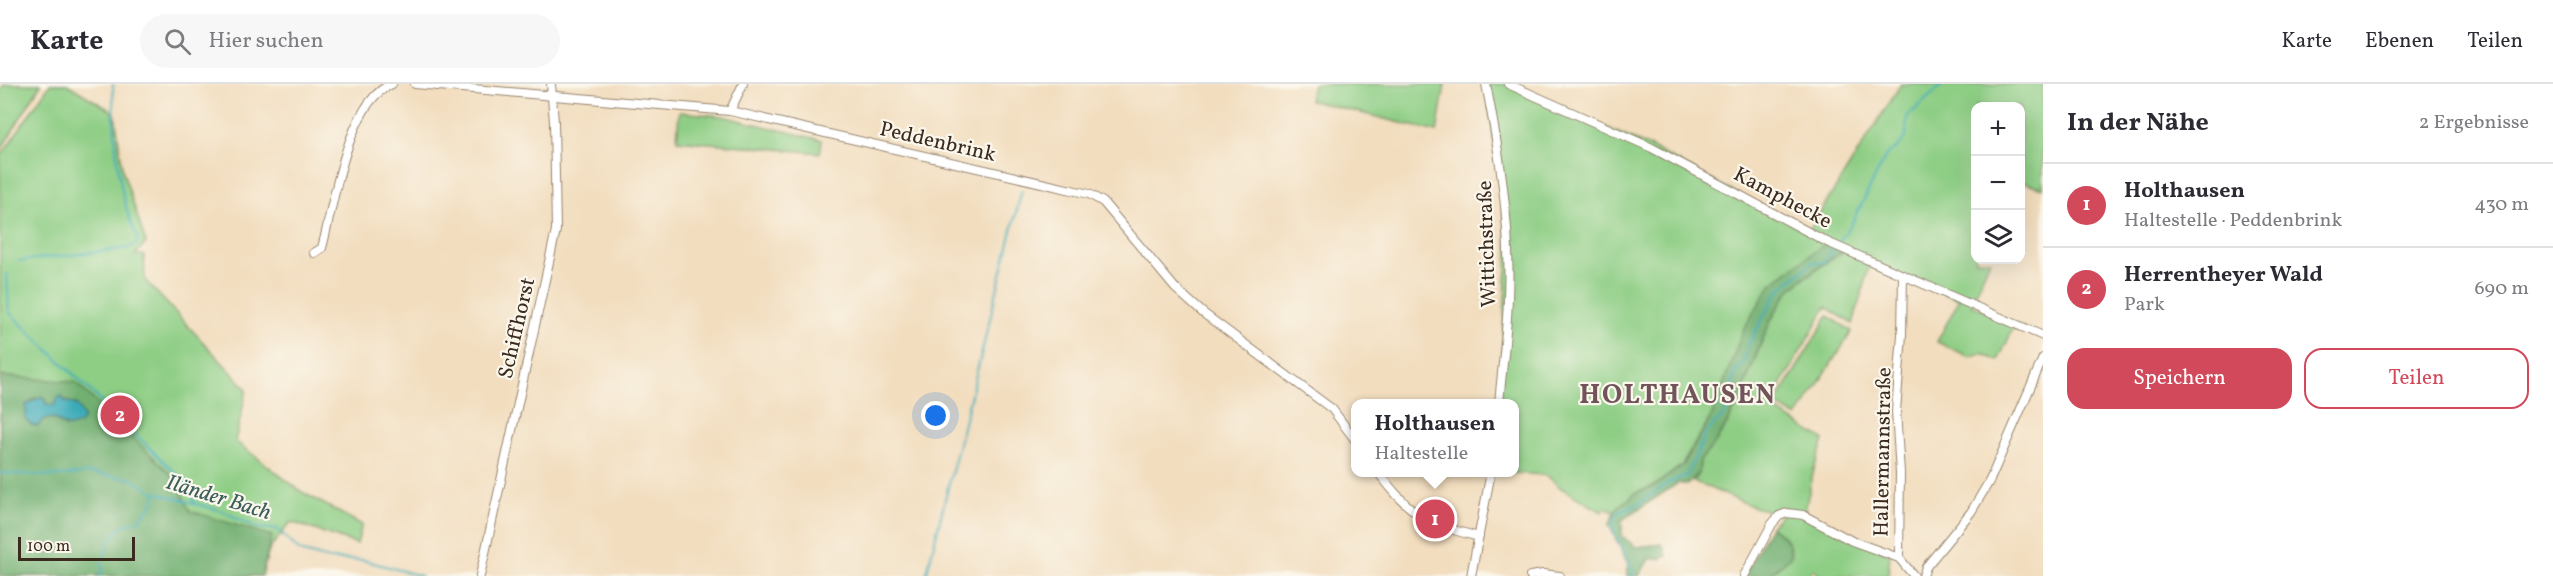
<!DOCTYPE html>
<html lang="de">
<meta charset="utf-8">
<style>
body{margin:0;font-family:Vollkorn,serif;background:#f7f7f7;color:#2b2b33}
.controls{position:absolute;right:18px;top:18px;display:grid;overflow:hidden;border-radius:12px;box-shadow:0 6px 24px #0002}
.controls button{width:54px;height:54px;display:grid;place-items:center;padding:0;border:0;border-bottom:2px solid #e1e1e2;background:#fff;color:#2b2b33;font:30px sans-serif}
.scale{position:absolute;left:18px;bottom:15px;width:117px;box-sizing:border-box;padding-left:6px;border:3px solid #3b2a1e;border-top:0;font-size:16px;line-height:21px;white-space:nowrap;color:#3b2a1e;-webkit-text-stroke:4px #fbf7ec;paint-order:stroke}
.you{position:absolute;left:936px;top:332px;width:21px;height:21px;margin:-15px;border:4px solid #fff;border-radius:50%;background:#1a73e8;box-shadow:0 0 0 9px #1a73e833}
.badge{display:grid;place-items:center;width:39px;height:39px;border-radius:50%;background:#d1495b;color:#fff;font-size:20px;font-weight:700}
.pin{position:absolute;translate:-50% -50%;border:3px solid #fff;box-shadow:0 2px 6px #0006}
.popup{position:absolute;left:1351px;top:315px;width:168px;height:78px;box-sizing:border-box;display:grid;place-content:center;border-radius:12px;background:#fff;filter:drop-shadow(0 2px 4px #0005);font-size:20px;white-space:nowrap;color:#7c7c81}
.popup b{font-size:22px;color:#2b2b33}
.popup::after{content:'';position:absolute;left:50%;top:100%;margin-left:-12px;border:12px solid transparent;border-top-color:#fff}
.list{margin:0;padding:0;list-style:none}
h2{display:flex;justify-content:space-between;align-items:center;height:78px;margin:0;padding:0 24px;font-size:26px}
h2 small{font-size:20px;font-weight:400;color:#7c7c81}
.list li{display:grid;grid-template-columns:39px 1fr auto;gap:18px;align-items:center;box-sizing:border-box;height:84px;padding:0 24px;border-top:2px solid #e1e1e2}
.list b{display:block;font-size:22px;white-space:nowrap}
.list p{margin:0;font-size:20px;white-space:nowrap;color:#7c7c81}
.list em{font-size:20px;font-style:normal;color:#7c7c81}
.actions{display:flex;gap:12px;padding:18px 24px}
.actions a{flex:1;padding:14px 0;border:2px solid #d1495b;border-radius:18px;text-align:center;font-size:21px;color:#d1495b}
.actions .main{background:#d1495b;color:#fff}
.icon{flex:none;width:33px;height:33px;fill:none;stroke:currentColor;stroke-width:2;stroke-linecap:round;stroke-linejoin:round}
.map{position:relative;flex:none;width:2043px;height:492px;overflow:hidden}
header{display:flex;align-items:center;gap:36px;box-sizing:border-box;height:84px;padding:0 30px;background:#fff;border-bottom:2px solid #e1e1e2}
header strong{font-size:28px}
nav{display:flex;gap:33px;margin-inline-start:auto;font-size:21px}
.search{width:420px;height:54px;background:#f7f7f7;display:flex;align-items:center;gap:15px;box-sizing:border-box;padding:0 21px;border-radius:33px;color:#7c7c81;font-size:22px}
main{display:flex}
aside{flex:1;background:#fff}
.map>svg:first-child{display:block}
.green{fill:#8dcd84;stroke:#647c51;stroke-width:1.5}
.forest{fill:#72b072;stroke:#566d48;stroke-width:1.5;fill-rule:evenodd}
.water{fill:#3babb9;stroke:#3b6a6c;stroke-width:1.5}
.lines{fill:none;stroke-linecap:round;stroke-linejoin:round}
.stream{stroke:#3babb9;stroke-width:2}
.street-casing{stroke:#96846e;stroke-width:10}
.street{stroke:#fff;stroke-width:8}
.labels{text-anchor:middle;stroke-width:4.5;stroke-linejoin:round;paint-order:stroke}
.street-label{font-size:21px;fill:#3b2a1e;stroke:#fbf7ec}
.water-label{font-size:22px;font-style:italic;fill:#3b5e5c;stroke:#fbf7ec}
.district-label{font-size:27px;font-weight:bold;letter-spacing:1.5px;fill:#715459;stroke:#fbf7ec}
</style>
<header>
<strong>Karte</strong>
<div class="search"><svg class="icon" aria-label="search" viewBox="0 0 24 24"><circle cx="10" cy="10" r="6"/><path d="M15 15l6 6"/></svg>Hier suchen</div>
<nav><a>Karte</a><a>Ebenen</a><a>Teilen</a></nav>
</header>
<main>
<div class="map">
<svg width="2043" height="492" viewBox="0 0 2043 492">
<rect width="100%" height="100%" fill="#fbf7ec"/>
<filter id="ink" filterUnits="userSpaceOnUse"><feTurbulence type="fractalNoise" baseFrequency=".0167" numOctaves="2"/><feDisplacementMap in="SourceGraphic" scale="12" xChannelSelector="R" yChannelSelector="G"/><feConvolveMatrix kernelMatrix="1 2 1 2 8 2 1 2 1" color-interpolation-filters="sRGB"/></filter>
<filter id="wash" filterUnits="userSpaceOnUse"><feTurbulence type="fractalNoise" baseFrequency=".008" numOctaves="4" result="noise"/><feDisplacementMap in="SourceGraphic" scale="24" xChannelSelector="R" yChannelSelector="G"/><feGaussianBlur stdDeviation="1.35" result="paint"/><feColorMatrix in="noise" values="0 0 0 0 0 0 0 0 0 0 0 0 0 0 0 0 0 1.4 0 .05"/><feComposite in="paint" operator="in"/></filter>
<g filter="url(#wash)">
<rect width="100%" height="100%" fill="#f2ddbe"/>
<g class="green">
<path d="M5,0H41L0,67V7Z"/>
<path d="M50,0H67L115,29L123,88L146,159L135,171H144L145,196L247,305L235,357L302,408L362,441L357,460L291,438L270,464L261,492H0V73Z"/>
<path d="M1313,0H1445L1437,48L1309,16Z"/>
<path d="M1486,0H1508L1652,64L1808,148L1901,0H2043V104L2023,98L2021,103L2020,22H1976V176H1990L1971,220L2043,253L2013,245L1998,277L1981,269L1970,273L1937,258L1959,216L1903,191L1897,195L1869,182L1853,240L1826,223L1769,322L1824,356L1814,385L1804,431L1890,470L1888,492H1821L1813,486L1808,492H1768L1791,472C1790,457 1783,450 1770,443L1782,430L1754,423L1693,397L1699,389L1700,376C1746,331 1751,262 1786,210C1796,197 1830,176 1845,166L1827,158L1744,244L1712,331L1682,381L1654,402L1636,409L1616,427L1604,424L1602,428L1561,404L1546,391L1513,389L1514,388V320L1499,319L1508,165Z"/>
<path d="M679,28L722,32L822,56L820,69L677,56Z"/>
<path d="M1828,232L1852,247L1797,333L1775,320Z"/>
</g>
<g class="forest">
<path d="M1827,158L1845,166C1830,176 1797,196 1787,210C1750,261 1746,331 1700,376L1699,388L1687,401L1678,399L1622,436V452L1636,463L1662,460L1667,472L1660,475H1649L1639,492H1627L1628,480L1609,441L1617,424L1636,409L1654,402L1683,381L1712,331L1744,244L1772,199Z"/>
<path d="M0,292L75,298L175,394L190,427L272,452L262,492H0ZM35,314L45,315L47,320L55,322L58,314L77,321L65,343L53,334L43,336L26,321Z"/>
<path d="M1770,443C1783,450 1790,457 1791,472L1768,492H1744Z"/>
</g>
<path class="water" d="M42,312L47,321H55L58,314L62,312L64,317L77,321L84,333L81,339C67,346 65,341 53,334L43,336L38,342L31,341L26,335V321Z"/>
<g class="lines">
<g class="stream">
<path d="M1837,160L1851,141L1887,70L1898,63L1906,53L1907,33L1943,0"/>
<path d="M19,177L129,164L136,160L138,154C117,117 113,42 113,0"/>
<path d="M7,189L9,228L190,403L195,421"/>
<path d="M0,389L59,392L90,389L132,395L154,408L222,427L258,444L277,445L300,467L329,475L363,476L421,492"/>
<path d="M104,472C109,453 119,440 138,437L153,419L157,409"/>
<path d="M100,492L103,483L101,478"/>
<path d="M926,492L1022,106"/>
<path d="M1632,492L1633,486L1613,446L1614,434L1620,428L1635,422L1668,399L1687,391L1706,349L1725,330L1735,288L1743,280L1748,261L1773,216L1781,204L1813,178L1823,179L1834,164"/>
</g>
</g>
</g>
<g filter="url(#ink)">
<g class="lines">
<defs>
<g id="street">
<path d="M415,0L730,27L1089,110L1103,118L1175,204L1203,229L1332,325L1356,357"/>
<path d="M1486,0C1500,71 1511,142 1508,214C1507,250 1502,284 1499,320"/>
<path d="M1508,0L1652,64L1827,158L2043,252"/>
<path d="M730,27L743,0"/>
<path d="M314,169L322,164L324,156C334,116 349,16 392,0"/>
<path d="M1378,388C1412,432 1425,439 1479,453"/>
<path d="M1899,474L1900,389L1896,327L1902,251L1903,191"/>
<path d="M480,492L556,146L554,38L551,0"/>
<path d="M1471,492L1491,388"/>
<path d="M1530,492L1543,490L1560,492"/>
<path d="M1744,492L1772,440L1779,432L1787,429L1803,431L1852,457L1899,474L1914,492"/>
<path d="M1923,492L1926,483L1971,428L1990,396L2043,274"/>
</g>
</defs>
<use href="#street" class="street-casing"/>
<use href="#street" class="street"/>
</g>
</g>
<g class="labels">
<g class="street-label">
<text transform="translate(938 57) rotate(13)" y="7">Peddenbrink</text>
<text transform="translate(1783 113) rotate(28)" y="7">Kamphecke</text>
<text transform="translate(1486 160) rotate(-92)" y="7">Wittichstraße</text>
<text transform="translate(516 244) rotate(-77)" y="7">Schiffhorst</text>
<text transform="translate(1882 368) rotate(-89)" y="7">Hallermannstraße</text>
</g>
<g class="water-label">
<text transform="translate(219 412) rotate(17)" y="8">Iländer Bach</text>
</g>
<g class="district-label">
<text x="1678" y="319">HOLTHAUSEN</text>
</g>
</g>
</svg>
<div class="controls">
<button>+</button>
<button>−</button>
<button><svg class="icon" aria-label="layers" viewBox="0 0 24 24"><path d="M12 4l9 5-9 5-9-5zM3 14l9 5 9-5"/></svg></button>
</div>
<div class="scale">100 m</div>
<div class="you"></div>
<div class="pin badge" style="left:1435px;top:435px">1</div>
<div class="popup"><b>Holthausen</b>Haltestelle</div>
<div class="pin badge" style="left:120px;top:331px">2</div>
</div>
<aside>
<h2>In der Nähe<small>2 Ergebnisse</small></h2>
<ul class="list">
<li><span class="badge">1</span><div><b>Holthausen</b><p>Haltestelle · Peddenbrink</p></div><em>430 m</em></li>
<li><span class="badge">2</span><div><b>Herrentheyer Wald</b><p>Park</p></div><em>690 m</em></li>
</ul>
<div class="actions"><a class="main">Speichern</a><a>Teilen</a></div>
</aside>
</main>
